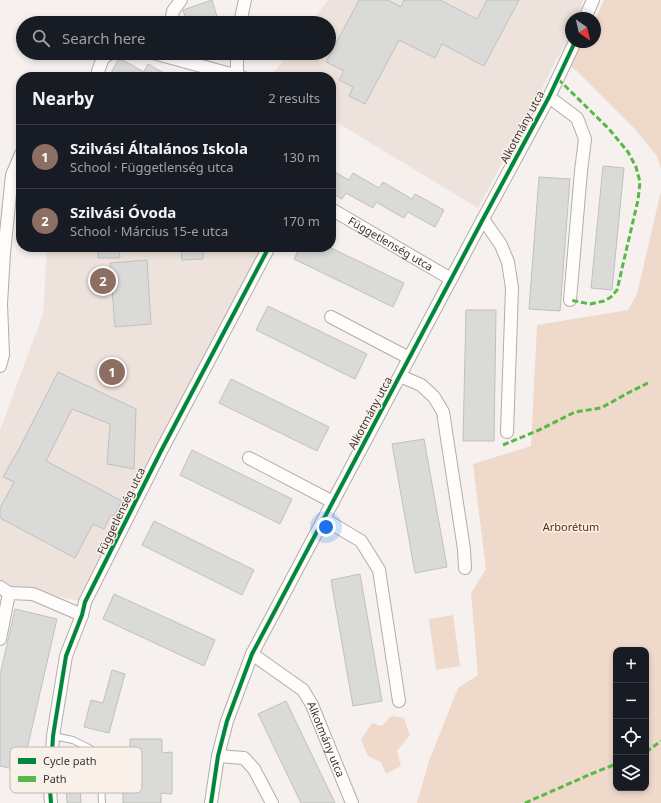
<!DOCTYPE html>
<meta charset="utf-8">
<style>
body{margin:0;font-family:"Noto Sans",sans-serif;background:#242831;color:#f1f3f6}
.controls{position:absolute;right:12px;bottom:12px;display:grid;overflow:hidden;border-radius:8px;box-shadow:0 2px 6px #0003}
.controls button{width:36px;height:36px;display:grid;place-items:center;padding:0;border:0;border-bottom:1px solid #363941;background:#171b24;color:#f1f3f6;font:20px sans-serif}
.compass{position:absolute;left:565px;top:12px;width:36px;height:36px;border-radius:50%;background:#171b24;box-shadow:0 2px 6px #0003;rotate:146deg}
.you{position:absolute;left:326px;top:527px;width:14px;height:14px;margin:-10px;border:3px solid #fff;border-radius:50%;background:#1a73e8;box-shadow:0 0 0 6px #1a73e833}
.badge{display:grid;place-items:center;width:26px;height:26px;border-radius:50%;background:#0f766e;color:#fff;font-size:13px;font-weight:700}
.pin{position:absolute;translate:-50% -50%;border:2px solid #fff;box-shadow:0 1px 4px #0006}
.list{margin:0;padding:0;list-style:none}
h2{display:flex;justify-content:space-between;align-items:center;height:52px;margin:0;padding:0 16px;font-size:17px}
h2 small{font-size:13px;font-weight:400;color:#9ea1a6}
.list li{display:grid;grid-template-columns:26px 1fr auto;gap:12px;align-items:center;box-sizing:border-box;height:64px;padding:0 16px;border-top:1px solid #363941}
.list b{display:block;font-size:15px;white-space:nowrap}
.list p{margin:0;font-size:13px;white-space:nowrap;color:#9ea1a6}
.list em{font-size:13px;font-style:normal;color:#9ea1a6}
.icon{flex:none;width:22px;height:22px;fill:none;stroke:currentColor;stroke-width:2;stroke-linecap:round;stroke-linejoin:round}
.map{position:relative;flex:none;width:661px;height:803px;overflow:hidden}
.search{position:absolute;background:#171b24;box-shadow:0 2px 6px #0003;left:16px;top:16px;width:320px;height:44px;display:flex;align-items:center;gap:10px;box-sizing:border-box;padding:0 14px;border-radius:22px;color:#9ea1a6;font-size:15px}
.panel{position:absolute;background:#171b24;box-shadow:0 2px 6px #0003;left:16px;top:72px;width:320px;height:180px;border-radius:16px}
.map>svg:first-child{display:block}
.built{fill:#eee3dc}
.green{fill:#efd9ca;fill-rule:evenodd}
.building{fill:#dadad9;stroke:#c0c0bf}
.lines{fill:none;stroke-linecap:round;stroke-linejoin:round}
.lane-casing{stroke:#b1adab;stroke-width:8}
.street-casing{stroke:#b1adab;stroke-width:14}
.lane{stroke:#fefdfc;stroke-width:6}
.street{stroke:#fefdfc;stroke-width:12}
.quiet{stroke:#58b947;stroke-width:3;stroke-dasharray:6 3;stroke-linecap:butt}
.cycleway-casing{stroke:#faf0ea;stroke-width:6}
.cycleway{stroke:#00873e;stroke-width:4}
.labels{text-anchor:middle;stroke-width:3;stroke-linejoin:round;paint-order:stroke}
.street-label{font-size:11px;fill:#393533;stroke:#faf0ea}
.park-label{font-size:11px;fill:#5f2d00;stroke:#faf0ea}
.key{fill:#faf0ea;stroke:#c0b8b3;stroke-width:1}
.key-label{font-size:11px;fill:#393533}
</style>
<div class="map">
<svg width="661" height="803" viewBox="0 0 661 803">
<rect width="100%" height="100%" fill="#f6f1ee"/>
<g class="built">
<path d="M328,0H583L577,18H571V34L568,41L556,60L540,93L478,208L331,119V77H271L288,53H329V23H311Z"/>
<path d="M47,247H269L85,602L35,592L0,587V430L43,314Z"/>
</g>
<g class="green">
<path d="M604,0H661V169L657,156L633,127L577,71L570,66L583,42H595V20Z"/>
<path d="M661,191V803H417L429,761L458,688L478,675L471,593L486,569L473,464L531,446L537,325L628,310L637,294ZM616,650H646V788H616Z"/>
<path d="M453,615L460,666L436,670L429,619Z"/>
<path d="M391,716L404,718L410,735L397,751L401,766L386,774L381,762L368,756L361,740L372,723L382,726Z"/>
</g>
<g class="building">
<path d="M212,0L219,23H187L183,10Z"/>
<path d="M359,0H388L401,7L404,0H440L477,19L487,0H519L484,66L442,44L435,58L399,40L365,104L349,96L353,87L339,80L344,71L326,62Z"/>
<path d="M119,58L144,72L148,64L171,77H109Z"/>
<path d="M603,166L624,168L612,290L591,288Z"/>
<path d="M331,170L349,180L353,173L379,188L383,182L412,199L415,194L444,210L435,227L408,212L404,218L376,202L373,208L346,193L342,199L331,193Z"/>
<path d="M539,177L570,179L560,311L529,309Z"/>
<path d="M98,247H119L120,258H98Z"/>
<path d="M181,247H203V259L182,260Z"/>
<path d="M300,247H329L404,283L393,307L294,259Z"/>
<path d="M147,260L151,324L115,327L110,263Z"/>
<path d="M268,306L367,354L355,379L256,330Z"/>
<path d="M466,310H496L494,441H463Z"/>
<path d="M58,372L136,409L134,469L107,464L110,424L72,409L46,461L122,501L114,516L111,515L104,529L93,524L75,558L0,518V508L14,482L3,477L20,447Z"/>
<path d="M231,379L329,427L317,451L219,403Z"/>
<path d="M424,439L447,567L415,573L392,444Z"/>
<path d="M192,450L292,499L280,524L180,475Z"/>
<path d="M154,521L254,570L242,595L142,545Z"/>
<path d="M360,574L382,701L353,706L331,580Z"/>
<path d="M114,594L215,640L204,666L103,619Z"/>
<path d="M15,609L57,619L22,771L0,766V675Z"/>
<path d="M112,670L125,674L109,733L84,727L91,700L103,703Z"/>
<path d="M286,701L335,803H301L258,714Z"/>
<path d="M130,739H162V753L172,752V794L161,793V803H123V788H141L140,759H130Z"/>
<path d="M78,750L81,803H67L64,751Z"/>
</g>
<g class="lines">
<defs>
<path id="lane" d="M53,736L73,740L91,749L100,762L102,803"/>
<g id="street">
<path d="M585,18L593,0"/>
<path d="M171,23L173,11L181,0"/>
<path d="M240,23L245,0"/>
<path d="M153,53L242,77"/>
<path d="M237,75V53"/>
<path d="M100,77L98,71L103,58L111,53"/>
<path d="M549,97L577,118L585,139L581,171L570,300"/>
<path id="s1" d="M331,209L451,279"/>
<path d="M483,219L501,245L508,262L512,288L507,432"/>
<path d="M331,317L409,358"/>
<path d="M0,366L3,355L1,304L4,253L12,175L21,154"/>
<path d="M400,376L421,385L434,397L443,412L464,549L465,568"/>
<path d="M249,458L333,502"/>
<path d="M324,519L361,541L379,570L399,701"/>
<path d="M0,587L9,593L0,639"/>
<path d="M9,593L33,594L82,615"/>
<path id="s2" d="M252,654L303,690L312,705L352,803"/>
<path d="M218,756L244,758L254,769L272,803"/>
<path d="M51,803L50,790L53,736L66,656L82,615L85,602L161,451L269,247"/>
<path d="M211,803L218,756L227,721L252,654L483,219L549,97L575,42"/>
</g>
</defs>
<use href="#lane" class="lane-casing"/>
<use href="#street" class="street-casing"/>
<use href="#lane" class="lane"/>
<use href="#street" class="street"/>
<g class="quiet">
<path d="M558,79L609,129L628,152L636,167L640,182L638,200L617,290L611,297L604,301L590,304L570,300"/>
<path d="M503,445L539,430L575,412L601,408L628,393L648,383"/>
<path d="M646,752L661,741"/>
<path d="M525,803L591,774L616,764"/>
</g>
<defs>
<g id="cycleway">
<path d="M51,803L50,790L53,736L66,656L82,615L85,602L161,451L269,247"/>
<path d="M211,803L218,756L227,721L252,654L483,219L549,97L575,42"/>
</g>
</defs>
<use href="#cycleway" class="cycleway-casing"/>
<use href="#cycleway" class="cycleway"/>
</g>
<g class="labels">
<g class="street-label">
<text transform="translate(522 127) rotate(-62)" y="4">Alkotmány utca</text>
<text dy="4" stroke="none"><textPath href="#s1" startOffset="69">Függetlenség utca</textPath></text>
<text transform="translate(370 413) rotate(-62)" y="4">Alkotmány utca</text>
<text transform="translate(121 511) rotate(-64)" y="4">Függetlenség utca</text>
<text dy="4" stroke="none"><textPath href="#s2" startOffset="117">Alkotmány utca</textPath></text>
</g>
<g class="park-label">
<text x="571" y="531">Arborétum</text>
</g>
</g>
<rect x="10" y="747" width="132" height="46" rx="6" class="key"/>
<rect x="18" y="758" width="18" height="6" fill="#00873e"/>
<rect x="18" y="776" width="18" height="6" fill="#58b947"/>
<g class="key-label">
<text x="43" y="765">Cycle path</text>
<text x="43" y="783">Path</text>
</g>
</svg>
<div class="controls">
<button>+</button>
<button>−</button>
<button><svg class="icon" aria-label="locate" viewBox="0 0 24 24"><circle cx="12" cy="12" r="6"/><path d="M12 2v4M12 18v4M2 12h4M18 12h4"/></svg></button>
<button><svg class="icon" aria-label="layers" viewBox="0 0 24 24"><path d="M12 4l9 5-9 5-9-5zM3 14l9 5 9-5"/></svg></button>
</div>
<svg class="compass" viewBox="-18 -18 36 36"><path d="M0-13l5 13h-10z" fill="#e53935"/><path d="M0 13l5-13h-10z" fill="#9ea1a6"/></svg>
<div class="you"></div>
<div class="pin badge" style="left:112px;top:372px;background:#8d6e63">1</div>
<div class="pin badge" style="left:103px;top:281px;background:#8d6e63">2</div>
<div class="search"><svg class="icon" aria-label="search" viewBox="0 0 24 24"><circle cx="10" cy="10" r="6"/><path d="M15 15l6 6"/></svg>Search here</div>
<section class="panel">
<h2>Nearby<small>2 results</small></h2>
<ul class="list">
<li><span class="badge" style="background:#8d6e63">1</span><div><b>Szilvási Általános Iskola</b><p>School · Függetlenség utca</p></div><em>130 m</em></li>
<li><span class="badge" style="background:#8d6e63">2</span><div><b>Szilvási Óvoda</b><p>School · Március 15-e utca</p></div><em>170 m</em></li>
</ul>
</section>
</div>
